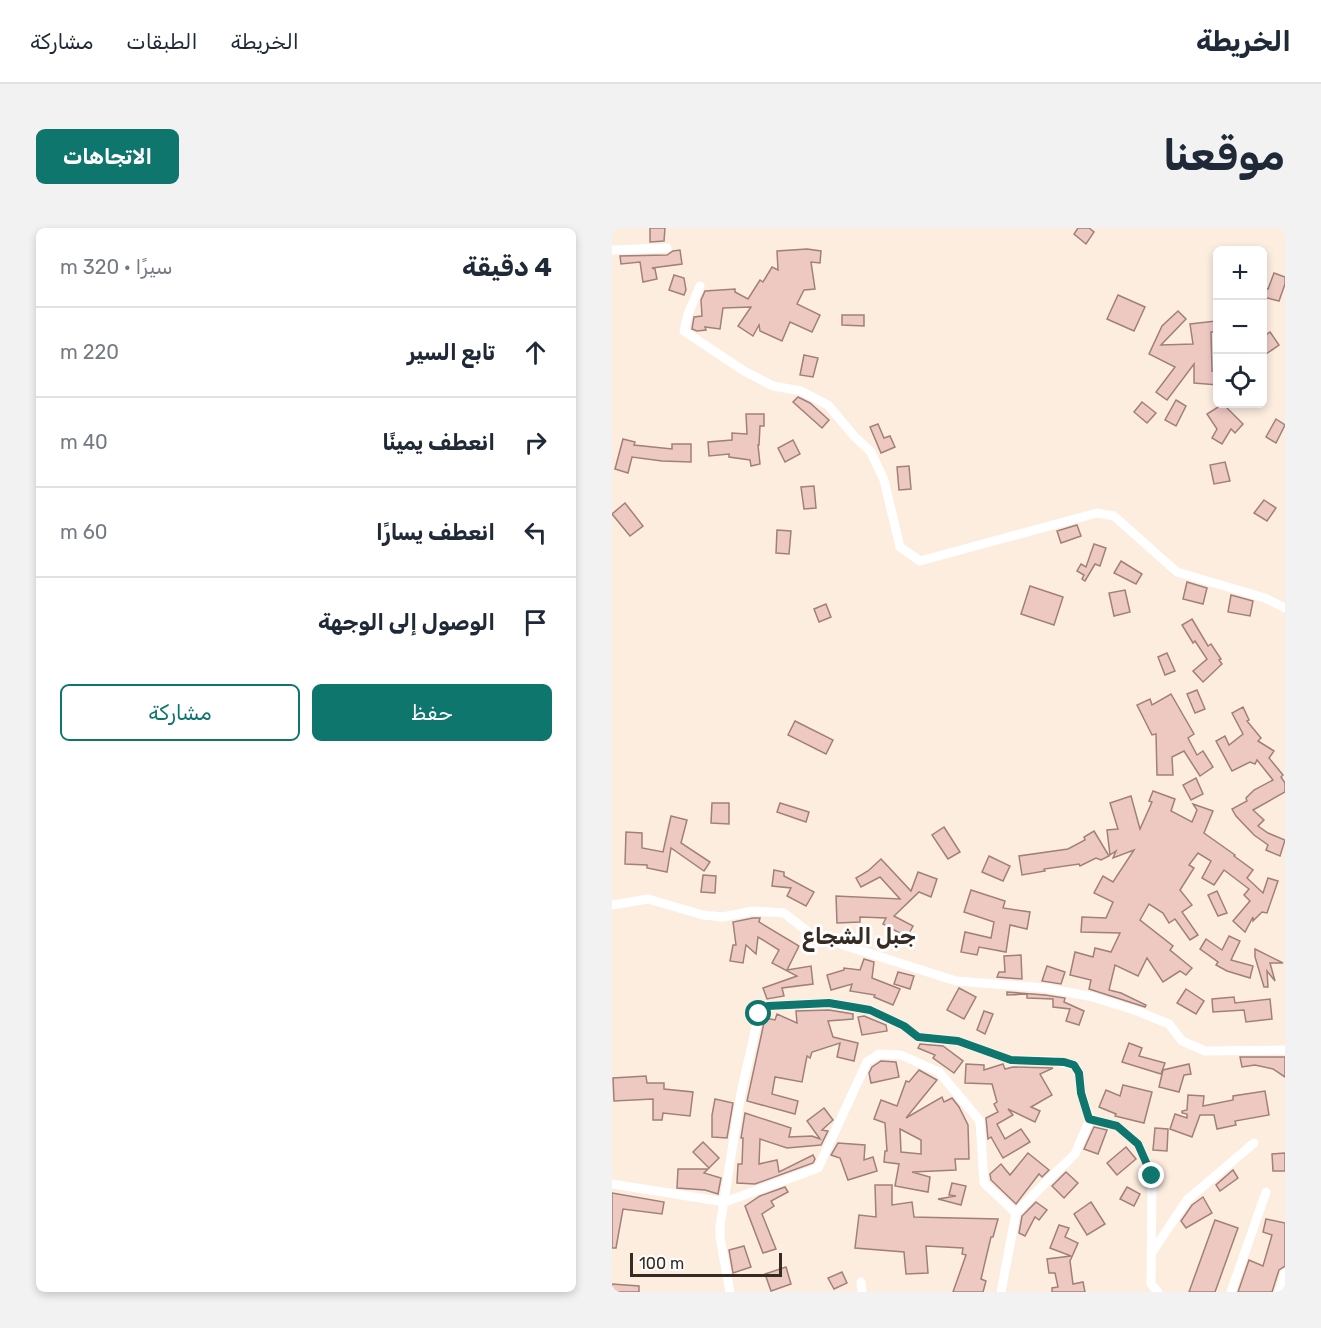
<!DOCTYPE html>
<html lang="ar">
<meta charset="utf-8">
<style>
body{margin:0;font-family:Rubik,"Noto Naskh Arabic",sans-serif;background:#f2f2f3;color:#1f2937;direction:rtl}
.controls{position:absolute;right:18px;top:18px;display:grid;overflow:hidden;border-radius:9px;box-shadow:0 3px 9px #0003}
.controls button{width:54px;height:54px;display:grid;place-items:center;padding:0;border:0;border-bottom:2px solid #e0e1e3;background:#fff;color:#1f2937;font:30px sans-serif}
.scale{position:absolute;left:18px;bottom:15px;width:152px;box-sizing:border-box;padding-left:6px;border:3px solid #362b23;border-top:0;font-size:16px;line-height:21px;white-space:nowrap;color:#362b23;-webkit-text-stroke:4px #fdfdfd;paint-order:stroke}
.stop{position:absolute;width:18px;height:18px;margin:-14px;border:4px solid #0f766e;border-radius:50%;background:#fff}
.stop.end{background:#0f766e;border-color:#fff;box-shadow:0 2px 6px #0008}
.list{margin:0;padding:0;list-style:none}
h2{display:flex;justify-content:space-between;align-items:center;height:78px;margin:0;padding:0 24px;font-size:26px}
h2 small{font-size:20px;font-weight:400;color:#747a83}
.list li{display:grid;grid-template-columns:39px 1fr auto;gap:18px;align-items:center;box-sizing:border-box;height:90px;padding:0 24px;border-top:2px solid #e0e1e3}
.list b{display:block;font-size:22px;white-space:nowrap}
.list em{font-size:20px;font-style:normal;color:#747a83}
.actions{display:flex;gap:12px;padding:18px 24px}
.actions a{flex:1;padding:14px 0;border:2px solid #0f766e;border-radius:9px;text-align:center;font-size:21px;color:#0f766e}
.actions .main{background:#0f766e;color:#fff}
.icon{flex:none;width:33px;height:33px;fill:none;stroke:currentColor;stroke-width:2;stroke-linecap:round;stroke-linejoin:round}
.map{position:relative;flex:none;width:673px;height:1064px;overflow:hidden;direction:ltr;border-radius:9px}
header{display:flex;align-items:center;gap:36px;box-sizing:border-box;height:84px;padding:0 30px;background:#fff;border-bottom:2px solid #e0e1e3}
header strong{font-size:28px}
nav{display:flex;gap:33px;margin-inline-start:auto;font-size:21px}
.intro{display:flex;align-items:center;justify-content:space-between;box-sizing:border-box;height:144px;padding:0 36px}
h1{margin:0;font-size:42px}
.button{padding:15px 27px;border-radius:9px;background:#0f766e;color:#fff;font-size:21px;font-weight:700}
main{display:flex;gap:36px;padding:0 36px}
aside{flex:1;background:#fff;border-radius:9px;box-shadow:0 3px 9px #0003}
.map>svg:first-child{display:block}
.building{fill:#edc9c2;stroke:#a1807a;stroke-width:1.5;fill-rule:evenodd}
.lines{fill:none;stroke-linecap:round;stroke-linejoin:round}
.minor{stroke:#fff;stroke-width:9}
.route{stroke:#0f766e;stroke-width:8}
.labels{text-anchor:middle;stroke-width:6;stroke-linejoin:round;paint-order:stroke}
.district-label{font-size:22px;font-weight:bold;fill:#362b23;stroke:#fdfdfd}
</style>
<header>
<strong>الخريطة</strong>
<nav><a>الخريطة</a><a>الطبقات</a><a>مشاركة</a></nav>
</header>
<div class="intro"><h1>موقعنا</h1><a class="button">الاتجاهات</a></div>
<main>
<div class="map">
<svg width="673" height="1064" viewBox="0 0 673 1064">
<rect width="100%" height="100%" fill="#fdeddf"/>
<g class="building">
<path d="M38,0H53L52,13L38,14Z"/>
<path d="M466,0H477L482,4L474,16L462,6Z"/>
<path d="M195,21L209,23L208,35L199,34L203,61L192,62L185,76L208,87L200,104L178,94L170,113L148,103L147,97L141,108L126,98L139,79L111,80L108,101L93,99L94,102L85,103L80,101L82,89L90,88L89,72L93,63L123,61V64L136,71L148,52L151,54L160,39L166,42L165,23Z"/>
<path d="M68,22L70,36L40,40L43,41L45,51L31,54L28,34L9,36L8,28L55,27L61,23Z"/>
<path d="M662,45L673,49V56L667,73L651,69V59L656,61Z"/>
<path d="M62,47L72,50L74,62L72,67L57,62Z"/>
<path d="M506,67L533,79L522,103L495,91Z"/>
<path d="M566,83L574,91L549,117L581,116L578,96L604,93L605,104H599L600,143H606V157L582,155V136L555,172L544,164L563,139L537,126L550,98Z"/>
<path d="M230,87H252V98L230,97Z"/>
<path d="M658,104L667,117L654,126L651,121V109Z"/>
<path d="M192,127L206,130L201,149L188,147Z"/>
<path d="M186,169L198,175L217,192L210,200L181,174Z"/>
<path d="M564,172L574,178L564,198L553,192Z"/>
<path d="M530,174L544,185L535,195L522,184Z"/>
<path d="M611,176L631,196L623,205L619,201L610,216L600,210L605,201L595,186Z"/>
<path d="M134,186H152V198H148L147,217H146L148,236L139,238L138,232L117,229V226L97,228L96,214L120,212V205L135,206Z"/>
<path d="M664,191L673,197L664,215L654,209Z"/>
<path d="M266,196L272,210L278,208L283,219L269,225L258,199Z"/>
<path d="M11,211L23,214L22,217L60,221V216H79V234L50,233L20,229L16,245L3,241Z"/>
<path d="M181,212L188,226L173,234L166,220Z"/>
<path d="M613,234L618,253L602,256L598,237Z"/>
<path d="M297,238L299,261L287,262L285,239Z"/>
<path d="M202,258L204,280L192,281L189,259Z"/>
<path d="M652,272L664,280L655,293L642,285Z"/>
<path d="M13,275L31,298L18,308L0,286Z"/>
<path d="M465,297L469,308L449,315L445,303Z"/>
<path d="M165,302L179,303L177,326L164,325Z"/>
<path d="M482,316L494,320L488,338L483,336L473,353L470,351L472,347L465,343L469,336L474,339Z"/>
<path d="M509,333L530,346L524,356L502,345Z"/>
<path d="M575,354L595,360L591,376L571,371Z"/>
<path d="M418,358L451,369L442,397L409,386Z"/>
<path d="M513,362L518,384L502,388L497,365Z"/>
<path d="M619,367L641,373L638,388L616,384Z"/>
<path d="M214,376L219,389L207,394L202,381Z"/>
<path d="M580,391L596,418L599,416L609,431L607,432L610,436L591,454L581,443L595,431L583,413L581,415L570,397Z"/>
<path d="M555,425L563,443L553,447L546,429Z"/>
<path d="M585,462L593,481L583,485L575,466Z"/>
<path d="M559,466L582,506L576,510L585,527L591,523L601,539L588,548L572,523L560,529L561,547H545L544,506L540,507L525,477L538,471L540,477Z"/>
<path d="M631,479L637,492L635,493L649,510L646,513L662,523L657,530L671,547L669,549L673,555V564L641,582L652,592L646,598L656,605L673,612L668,628L654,622L656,617L642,607L624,588L620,581L635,573L634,570L642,562L661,552L645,532L643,536L638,534L620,543L604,513L613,508L617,517L631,506L620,485Z"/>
<path d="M183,493L221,512L214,526L176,507Z"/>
<path d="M584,550L591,566L579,572L571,557Z"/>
<path d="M541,563L563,571L559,583L580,594L585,582L581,576L601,583L592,605L623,627L622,628L641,642L635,650L651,665L656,650L666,653L655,685L650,684L641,693V689L633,704L621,693L638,673L632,667L637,661L612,642L602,657L590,650L599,633L586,625L577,637L582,640L568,662L580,677L570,684L586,707L578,712L563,691L557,695L551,685L537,676L528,692L561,718L558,722L580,740L574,747L568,743L551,754L535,730L526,748L503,737L497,762L509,765L534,777L533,779L477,761L479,752L458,747L463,724L481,729L483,720L499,724L508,705L469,704L470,689L494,690L501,674L482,665L491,648L501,654L522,622L501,630L504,623L498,627L495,602L506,601L498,575L519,568L528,601L540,574L537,573Z"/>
<path d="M100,575H117V596L99,595Z"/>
<path d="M168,575L197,584L194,594L165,584Z"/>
<path d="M59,588L75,592L69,615L98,634L92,643L59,620L55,644L35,640V637L13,636L14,604L30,605V620L51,624Z"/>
<path d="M332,599L348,624L336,631L320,607Z"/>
<path d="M482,603L497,628L489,632L484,630L468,638L467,636L432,641L433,643L410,647L407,628L456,621L473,612L472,609Z"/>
<path d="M377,628L398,638L391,653L370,644Z"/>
<path d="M269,631L299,663L306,644L325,651L319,669L307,664L282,688L301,698L295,709L271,696L274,690L248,689V694L225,695L224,668L288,671L268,649L249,659L244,650L256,643Z"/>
<path d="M162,642L172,644V648L202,664L194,678L175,668L179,660L160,658Z"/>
<path d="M91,647L104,648L103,665L89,664Z"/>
<path d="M359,662L393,673L391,680L418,684L415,701L398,697L394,724L367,719L365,727L349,724L353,704L379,710L382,694L352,684Z"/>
<path d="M605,663L615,685L606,688L596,667Z"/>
<path d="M141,690H148L147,694L187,718L175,742L199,738L201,756L170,760L172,768L155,771L151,760L185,748L160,735L167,722L146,709L144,726L134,717L131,735L118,733L121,717H124L121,694Z"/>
<path d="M617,708L628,713L619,732L641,738L638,750L615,743L604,737L606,734L588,721L594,711L610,722Z"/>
<path d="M643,721L671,735H658L663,753L655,743L656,759H652L643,729Z"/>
<path d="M409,727L410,751L385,749L387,744H393L392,728Z"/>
<path d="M252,731L262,734L260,750L288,761L281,777L262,769L263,767L238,763L240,756L219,762L215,747L232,742V740L248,742Z"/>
<path d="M435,738L453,744L449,756L430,753Z"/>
<path d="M286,744L302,748L298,761L282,756Z"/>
<path d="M347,760L364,769L352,791L335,782Z"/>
<path d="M574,761L592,773L584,786L565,775Z"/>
<path d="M395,764L433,767L453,770L452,774L472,783L467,797L454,793L458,781L441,779V771L415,770V766L395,767Z"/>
<path d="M622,769L623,775L658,771L660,791L634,794L632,782L601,784L600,771Z"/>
<path d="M217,782L241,786V791L216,793L221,809L246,815L242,833L225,829L228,815L200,824L198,830L195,828L190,854L163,849L160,866L186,873L183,886L135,873L153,790L163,792L165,786L185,795L184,783Z"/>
<path d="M372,783L381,786L373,806L365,802Z"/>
<path d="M252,788L274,797L275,803L250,807L246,789Z"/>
<path d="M517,815L530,820L527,828L553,835L549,846L510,834Z"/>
<path d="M308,816L331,818L351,833L342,845L321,830L323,827L306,820Z"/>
<path d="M628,829H673V849L661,841L643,837L630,839Z"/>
<path d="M269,833L284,834L287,849L259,855L257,845L260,839Z"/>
<path d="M354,836L372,837V842L391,836L393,841L401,839L441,840L428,846L440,867L419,879L428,883L423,894L396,881L401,887L385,896L393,911L409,901L418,914L391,930L379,909L376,911L374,890L386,884L382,876L385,874L380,856L353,855Z"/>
<path d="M577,836L579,846L572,847L567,864L547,859L551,842Z"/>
<path d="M307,842L325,852L294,890L330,869L332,874L340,870L347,879L356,897L357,931H343L344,942L300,944L318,949L316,964L283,958L287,936L272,934L273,923H275L273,895L262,891L269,872L285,878L294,853L297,854ZM288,901L309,912V926L289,924Z"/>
<path d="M34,848L35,855H52V861L81,864L78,888L51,885L50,892H41V871L2,873L1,850Z"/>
<path d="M511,857L540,864L532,895L503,888L504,886L487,879L494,862L508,868Z"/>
<path d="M653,863L657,887L623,893L624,897L605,901L602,887H588L580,909L558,901L563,886L575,890V886L570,885V883L575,882L576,867L592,868L591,878L621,872V868Z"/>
<path d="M103,871L121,875L115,910L100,909V887Z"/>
<path d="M212,880L221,892L210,902L216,903L209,917L175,920L148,911L147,936L165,932L167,944L201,927L203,931L201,935L143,956L125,955L126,936H130L131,910H129L133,885L179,900L177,909L200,908L208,911L195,893Z"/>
<path d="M482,899L495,902L486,926L472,921Z"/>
<path d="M543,900L556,901L555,923L541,922Z"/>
<path d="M91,914L107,930L97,940L81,924Z"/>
<path d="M226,915L253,917L252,932L261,929L265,943L236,952L228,930L219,927Z"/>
<path d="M514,919L524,931L505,947L495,935Z"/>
<path d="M416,925L437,942L430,949L427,946L404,976L379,952L378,946L389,936L398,947Z"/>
<path d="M673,925V943H661L660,926Z"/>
<path d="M66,941H96L92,945L109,950L106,966L93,962L65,960Z"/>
<path d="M621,942L626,950L608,963L604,957Z"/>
<path d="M454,944L466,955L452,970L440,958Z"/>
<path d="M340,955L354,958L349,977L326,971L344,968L337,967Z"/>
<path d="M263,957H280V977L300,974L302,989L386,991L381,1009H379L369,1051L374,1053L371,1064H341L354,1027L350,1026L351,1020L314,1018L316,1045L294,1046L292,1024L243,1020L247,987L264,989Z"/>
<path d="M173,959L176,964L159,973L162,978L150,986L164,1021L151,1025L133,978L148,968Z"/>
<path d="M515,959L528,966L522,978L508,971Z"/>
<path d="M0,965L52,974L50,986L11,981L4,1020H0Z"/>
<path d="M591,969L600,985L574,1000L569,993L580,977Z"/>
<path d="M424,974L435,982L427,992L423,989L413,1008L407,1005L410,988Z"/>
<path d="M479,974L493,996L475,1007L462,986Z"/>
<path d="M654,991L673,995V1038L667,1042L660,1064H626L637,1032L651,1038L660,1007L651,1004Z"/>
<path d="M603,992L626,1000L603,1064H577Z"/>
<path d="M447,997L457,1000L453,1009L466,1015L458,1033L461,1056L471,1054L473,1064H440V1060L446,1059L443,1045H437L435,1031L459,1028L438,1020Z"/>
<path d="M132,1018L139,1039L121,1045L117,1022Z"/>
<path d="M174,1039L179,1056L159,1063L153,1046Z"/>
<path d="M230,1044L235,1055L222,1061L216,1050Z"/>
<path d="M0,1056L27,1058V1064H0Z"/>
</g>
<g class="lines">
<g class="minor">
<path d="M0,22L55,20"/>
<path d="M88,58L76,86L72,103L132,143L161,158L189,163L216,177L242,208L259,224L272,252L288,319L308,333L485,285L502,288L565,344L653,370L673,380"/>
<path d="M0,677L36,671L91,687L111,689L141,683L172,685L200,707L344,753L434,760L481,769L525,783L557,796L570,813L593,823L673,822"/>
<path d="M478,891L505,898L526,916L540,948L539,1056L546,1064"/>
<path d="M0,956L113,974L206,940L255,834L267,826L289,827L327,844L368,893L372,955L404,985"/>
<path d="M539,1026L575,972L642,915"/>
<path d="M249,1054L250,1064"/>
<path d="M118,1064L108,1009V998L129,865L147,786L156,778L217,775L258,782L292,798L306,809L346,813L399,832L441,833L462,837L467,845L469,865L478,891L463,926L435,953L404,985L389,1064"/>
<path d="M619,1064L654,964"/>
<path d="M667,1064L673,1045"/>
</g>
</g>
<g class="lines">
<path class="route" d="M147,786L156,778L217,775L258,782L292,798L306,809L346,813L399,832L452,834L462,837L467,845L469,865L477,891L505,898L526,916L540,948"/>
</g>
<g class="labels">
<g class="district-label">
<text x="247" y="716">جبل الشجاع</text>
</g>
</g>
</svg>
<div class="controls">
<button>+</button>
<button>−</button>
<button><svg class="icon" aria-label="locate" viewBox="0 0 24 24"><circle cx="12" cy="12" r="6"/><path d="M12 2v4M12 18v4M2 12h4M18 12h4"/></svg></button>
</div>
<div class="scale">100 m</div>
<div class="stop" style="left:147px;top:786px"></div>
<div class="stop end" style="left:540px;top:948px"></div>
</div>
<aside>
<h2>4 دقيقة<small>سيرًا · 320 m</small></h2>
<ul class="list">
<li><svg class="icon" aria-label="ahead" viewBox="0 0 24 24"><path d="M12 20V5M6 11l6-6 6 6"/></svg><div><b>تابع السير</b></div><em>220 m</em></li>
<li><svg class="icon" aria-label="right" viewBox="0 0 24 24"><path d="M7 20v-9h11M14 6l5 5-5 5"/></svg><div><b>انعطف يمينًا</b></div><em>40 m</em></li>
<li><svg class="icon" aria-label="left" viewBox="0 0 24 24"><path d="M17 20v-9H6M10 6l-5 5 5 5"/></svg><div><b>انعطف يسارًا</b></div><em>60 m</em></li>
<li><svg class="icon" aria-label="arrive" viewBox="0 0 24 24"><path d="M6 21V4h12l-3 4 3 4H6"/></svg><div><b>الوصول إلى الوجهة</b></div></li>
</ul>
<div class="actions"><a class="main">حفظ</a><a>مشاركة</a></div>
</aside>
</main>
